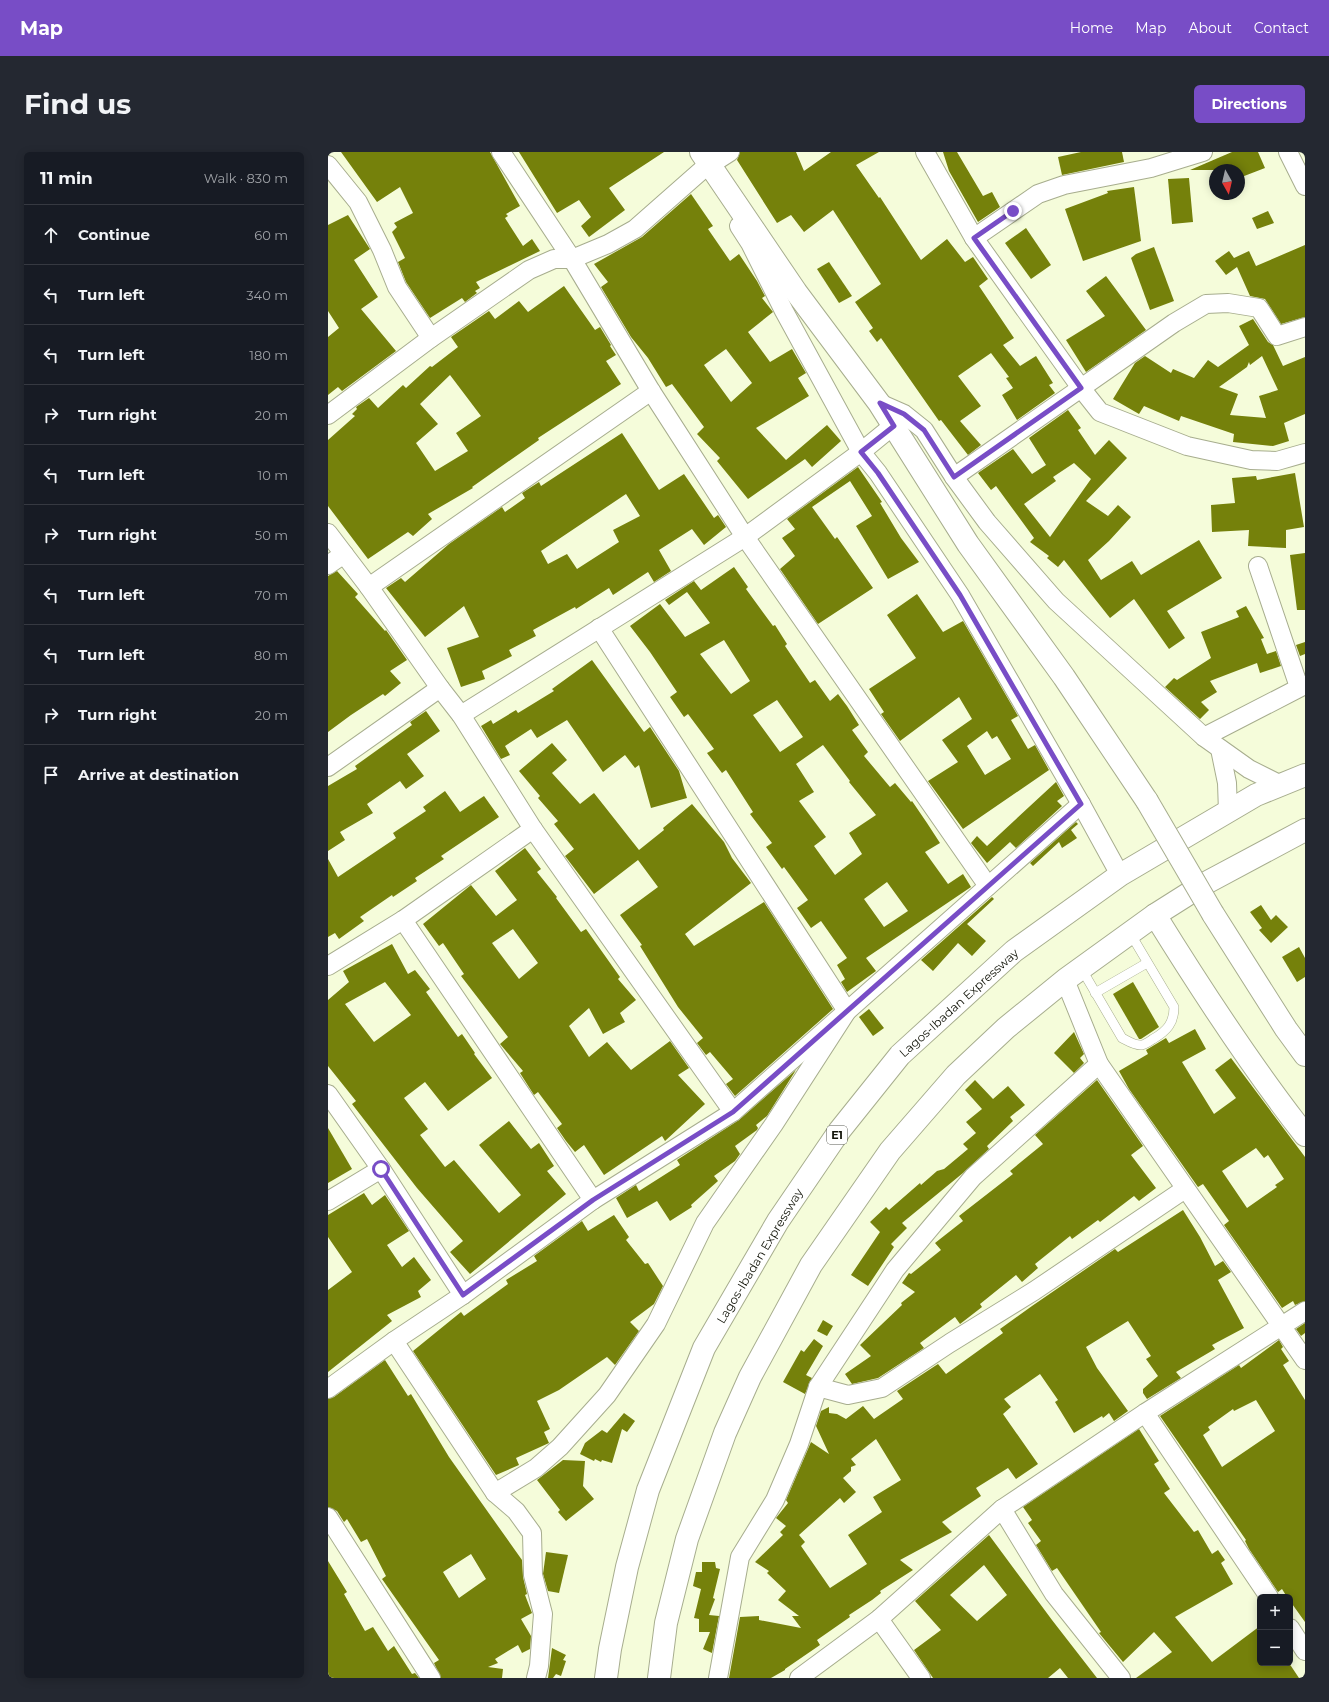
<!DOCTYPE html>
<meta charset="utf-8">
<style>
body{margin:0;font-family:Montserrat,sans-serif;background:#242831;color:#f1f3f6}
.controls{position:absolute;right:12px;bottom:12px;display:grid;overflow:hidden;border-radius:6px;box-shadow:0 2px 10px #0003}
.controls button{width:36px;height:36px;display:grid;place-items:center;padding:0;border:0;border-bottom:1px solid #363941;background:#171b24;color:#f1f3f6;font:20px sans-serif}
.compass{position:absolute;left:881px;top:12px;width:36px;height:36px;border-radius:50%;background:#171b24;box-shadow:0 2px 10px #0003;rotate:172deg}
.stop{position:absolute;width:12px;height:12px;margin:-9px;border:3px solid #784dc6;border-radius:50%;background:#fff}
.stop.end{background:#784dc6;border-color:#fff;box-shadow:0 1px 4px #0008}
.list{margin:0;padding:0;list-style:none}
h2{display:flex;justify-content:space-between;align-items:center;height:52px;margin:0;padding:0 16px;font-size:17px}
h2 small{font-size:13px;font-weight:400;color:#9ea1a6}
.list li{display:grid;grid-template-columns:26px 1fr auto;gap:12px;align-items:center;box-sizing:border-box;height:60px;padding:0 16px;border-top:1px solid #363941}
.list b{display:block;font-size:15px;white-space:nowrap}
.list em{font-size:13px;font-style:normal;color:#9ea1a6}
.icon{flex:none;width:22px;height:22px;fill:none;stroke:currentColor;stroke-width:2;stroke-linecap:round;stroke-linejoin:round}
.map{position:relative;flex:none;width:977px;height:1526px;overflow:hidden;border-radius:6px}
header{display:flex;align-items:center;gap:24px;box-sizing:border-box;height:56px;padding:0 20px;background:#784dc6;color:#fff}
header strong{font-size:19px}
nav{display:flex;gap:22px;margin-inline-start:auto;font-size:14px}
.intro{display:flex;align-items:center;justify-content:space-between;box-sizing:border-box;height:96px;padding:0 24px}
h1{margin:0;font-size:28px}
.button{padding:10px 18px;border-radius:6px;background:#784dc6;color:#fff;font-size:14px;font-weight:700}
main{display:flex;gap:24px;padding:0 24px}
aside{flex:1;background:#171b24;border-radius:6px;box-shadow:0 2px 10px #0003}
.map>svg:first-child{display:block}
.building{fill:#75810b;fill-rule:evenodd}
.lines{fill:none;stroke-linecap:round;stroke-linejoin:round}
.lane-casing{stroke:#a7ad8e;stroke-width:10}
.street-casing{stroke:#a7ad8e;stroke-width:20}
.secondary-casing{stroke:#a7ad8e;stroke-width:24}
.highway-casing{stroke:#a7ad8e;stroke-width:24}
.lane{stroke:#fff;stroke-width:9}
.street{stroke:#fff;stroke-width:18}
.secondary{stroke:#fff;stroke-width:22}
.highway{stroke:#fff;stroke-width:22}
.secondary-bridge-casing{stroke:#a7ad8e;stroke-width:24;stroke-linecap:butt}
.secondary-bridge{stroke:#fff;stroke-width:22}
.route{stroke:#784dc6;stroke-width:5}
.labels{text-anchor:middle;stroke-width:3.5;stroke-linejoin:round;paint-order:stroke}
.shield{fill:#fff;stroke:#595a53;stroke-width:1}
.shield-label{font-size:11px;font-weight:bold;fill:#121409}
.street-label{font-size:12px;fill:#121409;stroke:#fff}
</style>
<header>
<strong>Map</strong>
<nav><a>Home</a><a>Map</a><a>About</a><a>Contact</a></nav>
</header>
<div class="intro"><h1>Find us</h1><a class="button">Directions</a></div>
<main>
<aside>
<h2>11 min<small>Walk · 830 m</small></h2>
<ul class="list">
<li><svg class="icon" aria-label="ahead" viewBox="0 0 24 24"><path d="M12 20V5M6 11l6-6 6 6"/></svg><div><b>Continue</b></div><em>60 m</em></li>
<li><svg class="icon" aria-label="left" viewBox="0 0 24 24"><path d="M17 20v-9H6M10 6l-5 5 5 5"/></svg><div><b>Turn left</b></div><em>340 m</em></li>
<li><svg class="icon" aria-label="left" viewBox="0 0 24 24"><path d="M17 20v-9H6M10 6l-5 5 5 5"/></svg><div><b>Turn left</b></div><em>180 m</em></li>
<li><svg class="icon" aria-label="right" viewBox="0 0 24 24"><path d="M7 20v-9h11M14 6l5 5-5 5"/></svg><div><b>Turn right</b></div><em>20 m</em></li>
<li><svg class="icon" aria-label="left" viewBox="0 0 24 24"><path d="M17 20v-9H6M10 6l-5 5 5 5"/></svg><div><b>Turn left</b></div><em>10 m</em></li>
<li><svg class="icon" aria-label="right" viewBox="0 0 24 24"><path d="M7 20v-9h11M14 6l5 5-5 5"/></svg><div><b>Turn right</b></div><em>50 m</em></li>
<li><svg class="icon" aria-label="left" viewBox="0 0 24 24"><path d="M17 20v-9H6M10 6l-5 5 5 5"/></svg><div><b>Turn left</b></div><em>70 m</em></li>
<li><svg class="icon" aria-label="left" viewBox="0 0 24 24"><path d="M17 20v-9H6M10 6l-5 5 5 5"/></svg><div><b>Turn left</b></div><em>80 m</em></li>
<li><svg class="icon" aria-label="right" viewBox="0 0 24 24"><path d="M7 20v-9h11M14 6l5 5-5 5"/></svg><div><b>Turn right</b></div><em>20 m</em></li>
<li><svg class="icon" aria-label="arrive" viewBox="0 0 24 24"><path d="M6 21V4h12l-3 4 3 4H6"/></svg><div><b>Arrive at destination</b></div></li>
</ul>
</aside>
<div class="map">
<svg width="977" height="1526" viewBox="0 0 977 1526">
<rect width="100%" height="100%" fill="#f5fcda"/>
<g class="building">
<path d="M13,0H162L192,54L178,62L180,64L177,66L195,94L204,87L212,99L148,130L152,136L147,139L149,141L137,150L134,146L102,166L78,130L70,110L77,106L64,80L69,75L66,71L85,61L72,35L49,50Z"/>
<path d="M191,0H336L281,36L297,58L261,85L253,74L263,65L251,48L229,61Z"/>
<path d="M412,0H468L476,19L503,0H551L528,13L551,46L552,45L593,108L619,87L637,110L645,105L660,127L651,134L686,186L675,193L692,214L708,204L725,231L721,233L727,241L689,268L674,243L685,236L678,226L681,225L663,201L630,224L653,254L632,269L653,293L640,303L613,268L611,269L553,186L549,190L541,179L545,176L527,150L553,132L505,58L476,80L463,63L449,71L409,8Z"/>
<path d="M615,0H629L655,44L664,40L672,55L650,70L621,19Z"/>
<path d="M753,0H794L796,10L734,23L730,5Z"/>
<path d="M904,0H930L937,16L911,26V18H862Z"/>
<path d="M861,26L865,70L844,72L840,27Z"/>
<path d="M806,35L813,89L755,109L737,57L780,41L779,39Z"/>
<path d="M363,42L385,74L380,77L402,109L411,102L429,129L437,144L434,146L445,160L420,180L442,210L464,197L478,221L470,226L481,244L428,276L458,308L499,273L513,289L484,315L477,307L420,347L389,309L392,306L369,282L376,275L344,232L338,235L320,206L303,185L273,135L280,130L266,112L314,85ZM398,197L424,231L403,250L376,213Z"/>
<path d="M940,59L946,71L929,77L924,66Z"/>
<path d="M20,63L42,97L26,108L50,145L33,157L68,199L14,239L10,235L0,243V185L11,176L0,159V73Z"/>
<path d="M698,76L723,113L703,127L677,91Z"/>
<path d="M977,93V165L953,172L937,147L922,144L909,115L898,123L887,109L901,99L906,106L921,99L928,114Z"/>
<path d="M826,95L846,149L822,158L803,106L808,102Z"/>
<path d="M501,110L524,144L511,151L489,117Z"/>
<path d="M778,124L818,178L758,220L738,188L777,164L758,139Z"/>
<path d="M236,134L267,178L272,175L283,193L282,194L288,203L278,209L293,232L210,286L211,288L144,335L145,336L100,362L104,367L85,384L80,380L40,407L0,354V288L27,264L24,262L29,257L28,255L41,246L50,256L75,233L78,236L102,214L104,215L130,195L123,185L161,159L167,167L191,149L200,160ZM122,223L153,264L128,281L140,299L107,319L88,291L110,272L92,252Z"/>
<path d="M925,167L940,190L945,193L955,214L977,205V262L956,271L961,289L945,294L905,290L906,282L853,264L851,269L816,254L811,262L785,247L807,211L817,204L843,221L845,217L866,226L880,208L890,215L921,193L911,174ZM934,204L950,238L931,244L938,266L902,263L910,242L891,235L919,215L921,210L922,213Z"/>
<path d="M740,258L753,276L750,278L767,303L781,288L799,306L758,349L780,364L790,353L803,365L781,389L760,408L773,428L804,409L813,423L871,388L894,426L839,459L857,486L841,497L806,447L782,466L736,408L730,415L719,406L721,404L702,390L706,386L668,334L663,338L650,321L685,297L704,322L718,313L701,286ZM746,311L763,327L722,385L696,352L728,329L725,325Z"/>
<path d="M294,281L331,338L356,322L386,366L390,363L398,375L376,393L364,377L331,398L343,419L326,430L320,420L285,443L281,436L248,457L247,455L205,478L208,484L181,498L184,504L154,519L157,527L133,535L119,496L151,485L136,454L97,485L58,436L73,426L77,430L121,392L174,355L177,360L197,346L194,341L211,330L213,334ZM298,342L312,364L285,378L291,390L249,417L239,402L220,412L213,399Z"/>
<path d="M530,315L554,350L552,351L573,386L591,410L560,427L528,374L544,364L522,329L484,355L507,387L509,385L545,436L490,472L452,417L467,404L454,386L467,377L459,367Z"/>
<path d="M967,321L976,375L958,378V396L920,394L921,378L884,380L883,353L907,351L904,326L928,324L929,328Z"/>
<path d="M977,401V458H969L962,403Z"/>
<path d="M406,415L420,435L418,437L445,474L447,473L459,492L457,494L482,531L487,528L502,549L510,542L519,554L531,573L524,578L540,600L536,604L562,635L567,631L583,650L584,649L599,671L612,691L597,700L620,732L635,722L643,735L538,806L548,819L519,840L513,830L517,827L509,813L519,806L493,769L483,776L469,756L480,748L456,715L454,717L438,695L444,691L422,662L425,660L398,618L394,621L379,601L386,597L360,562L356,565L342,545L349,540L322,500L302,474L332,452L357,485L382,471L359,440L341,453L337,448L366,429L373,438ZM396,488L422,529L403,542L372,502ZM449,548L475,585L452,600L425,563ZM495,593L522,629L521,630L548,663L521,681L534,702L507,723L486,694L498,685L471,649L486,640L468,612ZM559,730L580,759L556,775L536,747Z"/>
<path d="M9,419L30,442L27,445L57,479L58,478L79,508L62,519L73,531L57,544L55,542L23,563L0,580V424Z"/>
<path d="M589,442L615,480L635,469L690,564L683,568L700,597L707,593L721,618L635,677L600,629L630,610L614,588L644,567L631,545L572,589L553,562L556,560L541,537L588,506L559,463ZM659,579L664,587L669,584L683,607L657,623L639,594Z"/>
<path d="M918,454L936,486L933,487L939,502L948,499L953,514L932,521L929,511L882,529L889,540L873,550L881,558L872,567L837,535L846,526L849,528L883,506L873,480L911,465L908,459Z"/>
<path d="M977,490V502L972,504L968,493Z"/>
<path d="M264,508L316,580L322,575L351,619L359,646L323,656L311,613L307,616L297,603L275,620L239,568L209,586L203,577L177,594L182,603L173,607L153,574L163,568L165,572L188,558L190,561L226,539L224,537Z"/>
<path d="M98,559L112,579L79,602L96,624L78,637L72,629L39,652L45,661L12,680L17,688L0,699V634L29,617L27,614L84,573L82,570Z"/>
<path d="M224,591L239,608L224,621L252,652L266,641L311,698L336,678L335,676L364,652L396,690L404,706L423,731L357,782L366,794L436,750L505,857L407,944L398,932L405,927L382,900L378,903L369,891L375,886L350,855L312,794L314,793L292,763L330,735L310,708L266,742L237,704L246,697L226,672L230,669L210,646L212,644L191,619Z"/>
<path d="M728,630L736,644L729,649L734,654L688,696L682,690L659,711L643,691L649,684L659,694Z"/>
<path d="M117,639L132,660L156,644L171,665L113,704L116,707L87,726L89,729L65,745L64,743L32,765L36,769L11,787L7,781L0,785V707L10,725L68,686L65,681L98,659L95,655Z"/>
<path d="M748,670L750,672L743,678L749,686L734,696L731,690L705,714L702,711Z"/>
<path d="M197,696L213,717L209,720L229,745L228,746L253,780L258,777L292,825L290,827L308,848L292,861L297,870L275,882L261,856L241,874L261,905L279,890L303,918L342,889L361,916L350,923L377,952L337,989L334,984L276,1023L256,993L247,1000L238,989L229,976L234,972L210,940L206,943L192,921L195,919L172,892L180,885L133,824L136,822L115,791L111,794L95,772L143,733L168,764L189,748L167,719ZM185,777L210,811L191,827L164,791Z"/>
<path d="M664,745L666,747L639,772L658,789L644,804L630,791L605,819L593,808Z"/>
<path d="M933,753L943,768L948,763L960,775L943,791L931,778L934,776L922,760Z"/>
<path d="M64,792L80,822L87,818L102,837L98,840L130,885L134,882L147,901L146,902L164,926L120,959L97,930L76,946L100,977L92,983L117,1015L126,1008L171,1061L193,1043L151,993L181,969L203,997L211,991L226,1014L219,1019L238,1042L142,1122L122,1100L135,1089L89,1036L24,952L28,949L0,914V848L21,830L15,819ZM57,830L83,863L46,890L17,852Z"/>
<path d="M971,795L977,806V825L969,830L954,805Z"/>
<path d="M805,830L831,875L813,887H811L785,842Z"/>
<path d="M541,857L556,876L545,884L531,865Z"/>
<path d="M867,877L878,897L854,910L886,962L908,946L887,918L903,906L977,1005V1149L967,1153L965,1149L954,1156L896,1073L901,1069L875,1032L870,1035L801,937L791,919L820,902L818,898L838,886L841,891ZM928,996L936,1006L940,1003L956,1027L947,1033L949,1035L919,1056L894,1019Z"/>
<path d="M746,880L756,902L752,906L756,911L746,921L726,901Z"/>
<path d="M468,918L439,964L428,973L430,976L429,978L407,994L412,1002L407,1009L386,1024L390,1029L363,1053L364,1055L342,1069L329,1049L299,1066L288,1046L308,1033L311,1039L352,1013L349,1008L411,968Z"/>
<path d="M647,928L665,947L680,934L697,953L682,965L685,969L659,994L661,997L635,1021L574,1071L579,1076L563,1092L566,1095L540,1134L523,1123L552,1080L542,1070L558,1055L561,1058L592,1031L593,1033L609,1019L616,1017L640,997L635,992L648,981L638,970L654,957L637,938Z"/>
<path d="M769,928L815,994L803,1003L828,1036L811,1049L806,1044L772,1070L770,1068L744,1087L742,1084L707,1112L710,1116L694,1130L688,1123L652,1152L654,1155L632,1172L627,1165L592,1191L596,1196L550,1226L524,1232L517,1222L543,1204L532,1193L574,1153L573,1151L587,1140L574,1131L581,1121L583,1122L613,1098L607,1091L635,1069L631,1064L685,1022L682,1019L715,992L707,983Z"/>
<path d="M0,976L24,1017L0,1031Z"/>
<path d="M36,1041L44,1053L57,1043L81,1079L59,1093L74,1115L86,1105L103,1128L90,1139L93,1145L59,1163L64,1169L0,1220V1138L24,1120L0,1085V1063Z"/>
<path d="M855,1058L872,1085L887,1114L895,1109L903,1120L890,1128L916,1176L884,1193L887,1197L848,1220L853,1226L819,1247L815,1241V1237L830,1224L818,1207L823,1204L800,1169L758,1195L769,1216L800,1259L786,1269L781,1261L775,1266L774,1264L746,1281L727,1250L730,1248L712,1222L676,1247L683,1255L675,1262L710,1312L688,1327L680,1316L648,1336L653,1344L614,1370L624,1380L572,1408L585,1418L552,1439L553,1441L544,1448L521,1463L522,1465L489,1488L492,1493L457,1517V1518L443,1526H401L412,1465L431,1464V1468L473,1476L464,1464H471L450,1448L458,1439L439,1421L441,1419L427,1410L455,1383L452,1380L458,1374L448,1366L460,1351L458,1348L483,1290L501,1302L488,1274L493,1259L501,1255V1261L509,1262L518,1267L535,1254L546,1267L575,1247L569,1239L610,1212L618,1222L675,1181L672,1177L704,1154L787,1097L790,1100ZM548,1287L573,1328L545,1345L554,1360L520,1383L539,1412L502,1436L473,1394L477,1390L471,1383L512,1346L516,1351L528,1340L515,1326L523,1319V1315L528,1313L523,1307Z"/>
<path d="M286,1063L301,1085L298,1088L317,1112L320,1111L335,1134L326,1152L302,1170L311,1179L287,1213L279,1205L231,1238L209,1249L222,1277L216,1280L221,1291L188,1306L191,1313L168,1323L85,1199L133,1160L136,1164L180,1132L178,1128L209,1109L206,1104L254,1069L260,1079Z"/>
<path d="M495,1168L505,1174L499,1184L489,1179Z"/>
<path d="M977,1171V1181L973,1184L968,1177Z"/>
<path d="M486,1187L495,1194L478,1223L484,1226L477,1242L455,1230L473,1198L476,1200Z"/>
<path d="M951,1188L955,1195L953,1197L961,1209L955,1213L977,1248V1470L962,1449V1445H959L954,1437L950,1440L921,1397L917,1389L918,1388L832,1264L911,1213L913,1216ZM928,1248L947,1279L894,1315L875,1283L882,1278L880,1275L905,1257L906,1259Z"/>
<path d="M57,1208L80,1244L83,1242L121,1305L194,1408L195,1425L199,1442L197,1443L204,1461L193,1467L203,1484L202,1497L194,1501L190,1493L167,1507L170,1511L160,1515L175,1517L174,1526H113L106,1511L111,1508L54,1427L58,1424L39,1387L33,1390L19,1367L16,1370L9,1359L0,1355V1247L6,1245ZM143,1402L158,1427L131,1446L115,1420Z"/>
<path d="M296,1261L307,1269L299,1280L294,1277L284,1311L274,1308L273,1310L267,1307L266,1309L252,1302L257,1291L274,1278L279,1281Z"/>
<path d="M811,1277L831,1309L826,1312L842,1337L836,1341L866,1380L870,1378L884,1402L890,1398L897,1408L893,1411L905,1432L847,1465L884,1510L932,1474V1511H961L971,1526H808L844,1500L826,1480L795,1510L771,1481L773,1480L729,1416L724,1419L708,1393L713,1389L700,1371L704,1368L695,1355Z"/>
<path d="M235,1308L257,1309L255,1334L266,1347L238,1369L230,1360L232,1358L209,1328Z"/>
<path d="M661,1383L724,1468L769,1526H740L732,1516L720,1526H605L586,1498L613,1478L587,1449ZM656,1413L679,1443L649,1469L622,1443Z"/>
<path d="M218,1400L240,1403L231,1441L220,1439L215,1422Z"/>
<path d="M0,1409L19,1440L16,1442L37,1479L45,1475L60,1499L66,1494L84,1522L87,1521L91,1526H0Z"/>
<path d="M374,1410H387L388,1416L392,1417L385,1446L387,1447L381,1463L391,1464L384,1501L375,1497L382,1480H371V1467L366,1466L373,1437L365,1434L368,1420H374Z"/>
<path d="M224,1496L238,1503L235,1508L238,1509L233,1524L228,1522L225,1526H220Z"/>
</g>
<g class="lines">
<defs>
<g id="lane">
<path d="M753,816L794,886C800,889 807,894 814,893C818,892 822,889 825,887C839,879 846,871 846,855L802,781"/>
<path d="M767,841L819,811"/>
</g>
<g id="street">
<path d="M173,0L244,107L323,239L417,385L660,734"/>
<path d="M597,0L646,86L753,236L772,260L859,294L923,308L949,309L977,301"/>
<path d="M960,0L977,34"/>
<path d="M0,13L30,50L54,98L69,135L103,186"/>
<path d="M411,74L422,91L456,159L533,300L550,321L632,443L753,652L792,723"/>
<path d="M646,86L710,42L736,33L823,16L875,0"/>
<path d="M551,251L576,262L596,278L626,325L659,370L728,449L876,585L921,617L953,633"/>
<path d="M0,263L103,186L201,118L226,107H244L280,92L307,77L374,18L402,0"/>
<path d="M626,325L846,171L878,152L900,151L931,156L949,184L977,175"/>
<path d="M0,381L41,435L112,536L133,563L205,677L405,960"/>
<path d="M0,413L16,402"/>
<path d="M930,414L971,535"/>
<path d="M41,435L323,239"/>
<path d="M133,563L417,385L533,300L566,273"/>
<path d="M876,585L977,533"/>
<path d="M892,597L899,631L900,660"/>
<path d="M0,615L112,536"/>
<path d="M75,768L265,1048"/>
<path d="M0,814L75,768L205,677"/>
<path d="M737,828L771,912L977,1208"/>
<path d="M0,942L53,1017L135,1143"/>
<path d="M0,1049L53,1017"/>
<path d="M66,1189L167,1341L188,1359L204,1381L205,1423L215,1462L211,1514L208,1526"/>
<path d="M490,1235L520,1243L554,1236L622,1191L706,1139L857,1037"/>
<path d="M0,1237L66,1189L135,1143L265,1048L405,960L753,652"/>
<path d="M817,1261L941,1445"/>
<path d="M167,1341L208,1316L232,1295L279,1243L328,1172L377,1071L446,972L519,859L271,476"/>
<path d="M674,1357L726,1442L793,1526"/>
<path d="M0,1365L103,1526"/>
<path d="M551,1467L593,1526"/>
<path d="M962,1476L977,1499"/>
<path d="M390,1526L412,1405L447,1348L471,1292L490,1235L567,1118L645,1025L771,912"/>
<path d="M471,1526L551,1467L674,1357L817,1261L977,1159"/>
</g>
<g id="secondary">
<path d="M373,0L468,140L551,251L640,392L736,525L819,649"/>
<path d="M885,762L958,877L977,903"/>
</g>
<g id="highway">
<path d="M827,763C874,839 922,913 977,983"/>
<path d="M278,1526L282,1497L299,1415L320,1338L376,1196L450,1069L512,978L572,903L686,799L792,723L928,643L977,623"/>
<path d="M331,1526L338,1471L359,1387L397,1281L422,1225L483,1113L562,999L628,923L678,876L737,828L827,763L876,732L977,678"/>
</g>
</defs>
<use href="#lane" class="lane-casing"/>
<use href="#street" class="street-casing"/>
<use href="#secondary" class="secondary-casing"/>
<use href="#highway" class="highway-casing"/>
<use href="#lane" class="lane"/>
<use href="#street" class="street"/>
<use href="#secondary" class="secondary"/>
<use href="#highway" class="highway"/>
<defs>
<path id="secondary-bridge" d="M819,649L885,762"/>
</defs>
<use href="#secondary-bridge" class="secondary-bridge-casing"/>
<use href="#secondary-bridge" class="secondary-bridge"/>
</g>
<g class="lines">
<path class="route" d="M53,1017L135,1143L265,1048L405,960L753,652L632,443L550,321L533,300L566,274L552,251L576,262L596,278L626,325L753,236L646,86L685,59"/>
</g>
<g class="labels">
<rect class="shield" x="499" y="974" width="20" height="18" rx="3"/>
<g class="shield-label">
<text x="509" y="987">E1</text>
</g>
<g class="street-label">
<text transform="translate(631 851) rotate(-42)" y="4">Lagos-Ibadan Expressway</text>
<text transform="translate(432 1104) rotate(-59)" y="4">Lagos-Ibadan Expressway</text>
</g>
</g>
</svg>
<div class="controls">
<button>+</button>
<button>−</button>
</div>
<svg class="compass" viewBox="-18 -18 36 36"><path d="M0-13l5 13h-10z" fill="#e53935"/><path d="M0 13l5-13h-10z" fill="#9ea1a6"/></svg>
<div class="stop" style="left:53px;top:1017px"></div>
<div class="stop end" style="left:685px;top:59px"></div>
</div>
</main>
